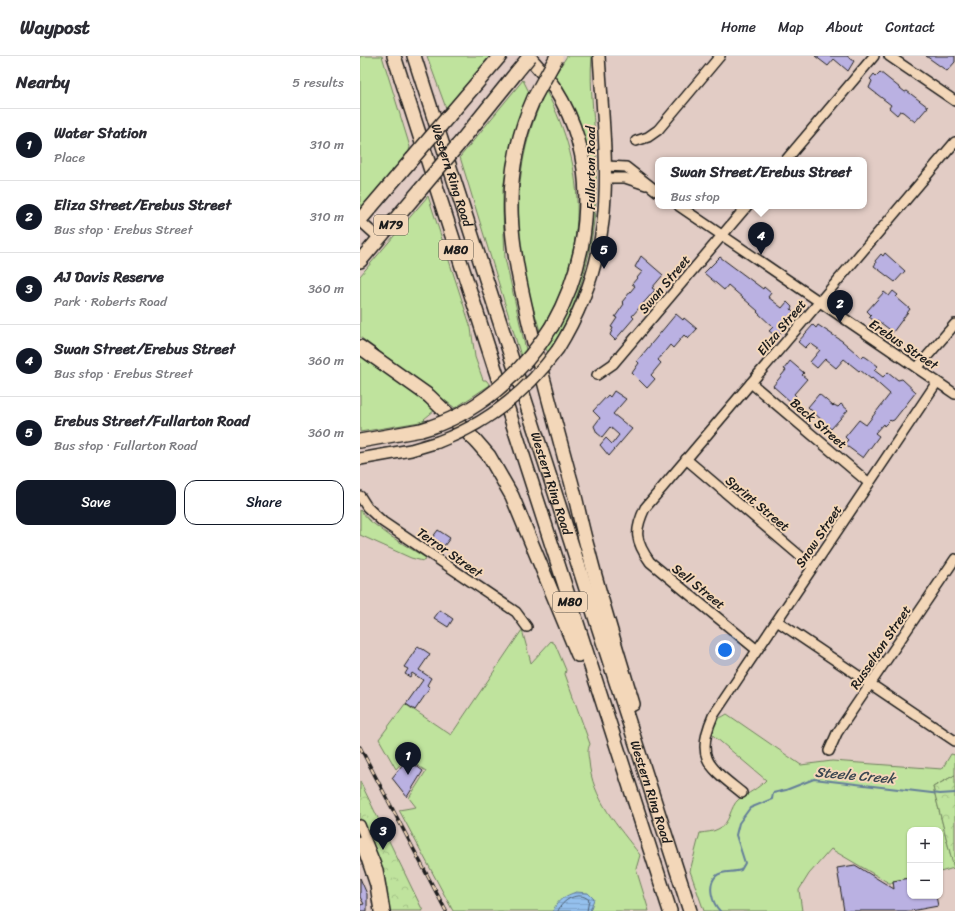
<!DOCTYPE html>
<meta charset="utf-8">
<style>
body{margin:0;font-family:Sriracha,sans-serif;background:#f7f7f7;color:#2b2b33}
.controls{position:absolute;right:12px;bottom:12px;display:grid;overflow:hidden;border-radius:8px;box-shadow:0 1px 3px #0004}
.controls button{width:36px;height:36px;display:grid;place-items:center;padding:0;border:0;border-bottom:1px solid #e1e1e2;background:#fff;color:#2b2b33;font:20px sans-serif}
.you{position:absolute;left:365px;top:594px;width:14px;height:14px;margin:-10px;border:3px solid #fff;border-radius:50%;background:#1a73e8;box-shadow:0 0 0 6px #1a73e833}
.badge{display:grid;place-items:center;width:26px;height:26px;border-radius:50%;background:#111827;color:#fff;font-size:13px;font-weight:700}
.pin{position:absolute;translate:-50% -33px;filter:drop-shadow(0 1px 2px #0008)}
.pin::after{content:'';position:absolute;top:21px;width:14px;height:12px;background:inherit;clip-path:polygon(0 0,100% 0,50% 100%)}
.popup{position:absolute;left:295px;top:101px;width:212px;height:52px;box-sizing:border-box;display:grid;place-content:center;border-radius:8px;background:#fff;filter:drop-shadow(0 1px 3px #0005);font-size:13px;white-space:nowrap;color:#7c7c81}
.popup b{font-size:15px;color:#2b2b33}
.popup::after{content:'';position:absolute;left:50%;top:100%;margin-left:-8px;border:8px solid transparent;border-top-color:#fff}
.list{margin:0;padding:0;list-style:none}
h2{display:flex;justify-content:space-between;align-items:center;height:52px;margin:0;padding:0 16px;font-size:17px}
h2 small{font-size:13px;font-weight:400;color:#7c7c81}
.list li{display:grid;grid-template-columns:26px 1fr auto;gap:12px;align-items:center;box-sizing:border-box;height:72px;padding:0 16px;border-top:1px solid #e1e1e2}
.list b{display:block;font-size:15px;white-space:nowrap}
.list p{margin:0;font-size:13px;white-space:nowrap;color:#7c7c81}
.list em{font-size:13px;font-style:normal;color:#7c7c81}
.actions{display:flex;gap:8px;padding:12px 16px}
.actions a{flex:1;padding:9px 0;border:1px solid #111827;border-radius:12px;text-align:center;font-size:14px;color:#111827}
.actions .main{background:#111827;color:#fff}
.map{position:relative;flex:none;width:595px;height:855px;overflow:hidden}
header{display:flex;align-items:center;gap:24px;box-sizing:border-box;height:56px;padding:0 20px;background:#fff;border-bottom:1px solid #e1e1e2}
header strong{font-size:19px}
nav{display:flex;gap:22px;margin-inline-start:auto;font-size:14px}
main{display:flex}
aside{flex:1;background:#fff}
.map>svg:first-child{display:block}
.green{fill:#bfe39d;stroke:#6e805c}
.forest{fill:url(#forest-crowns);stroke:#6e805c}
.water{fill:url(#water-rules);stroke:#647e99}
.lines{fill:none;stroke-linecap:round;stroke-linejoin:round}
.shore{stroke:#4c5e70;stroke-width:1}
.stream{stroke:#647e99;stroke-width:2}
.building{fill:#bab1e2;stroke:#1c1c1c}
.minor-casing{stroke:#1c1c1c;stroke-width:12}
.major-casing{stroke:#1c1c1c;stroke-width:14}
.highway-casing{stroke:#1c1c1c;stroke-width:16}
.minor{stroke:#f3d7b9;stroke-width:9}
.major{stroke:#f3d7b9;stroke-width:11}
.highway{stroke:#f3d7b9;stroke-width:13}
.rail-casing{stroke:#1c1c1c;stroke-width:3.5}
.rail{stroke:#f3d7b9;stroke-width:2;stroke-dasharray:6;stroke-linecap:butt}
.major-bridge-casing{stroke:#1c1c1c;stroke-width:14;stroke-linecap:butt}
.highway-bridge-casing{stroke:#1c1c1c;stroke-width:16;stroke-linecap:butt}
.major-bridge{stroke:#f3d7b9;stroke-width:11}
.highway-bridge{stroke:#f3d7b9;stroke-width:13}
.labels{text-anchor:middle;stroke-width:4;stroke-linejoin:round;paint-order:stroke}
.shield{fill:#f3d7b9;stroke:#5c544b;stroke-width:1}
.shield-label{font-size:12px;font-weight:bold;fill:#1c1c1c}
.street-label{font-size:13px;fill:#1c1c1c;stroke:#f3d7b9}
.water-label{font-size:14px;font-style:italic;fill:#3a4550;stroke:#f3d7b9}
</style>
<header>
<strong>Waypost</strong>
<nav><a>Home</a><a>Map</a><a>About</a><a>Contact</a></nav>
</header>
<main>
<aside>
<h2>Nearby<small>5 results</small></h2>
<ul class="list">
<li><span class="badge">1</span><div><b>Water Station</b><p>Place</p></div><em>310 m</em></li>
<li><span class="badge">2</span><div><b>Eliza Street/Erebus Street</b><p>Bus stop · Erebus Street</p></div><em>310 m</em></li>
<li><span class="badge">3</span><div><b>AJ Davis Reserve</b><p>Park · Roberts Road</p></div><em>360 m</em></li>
<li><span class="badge">4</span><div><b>Swan Street/Erebus Street</b><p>Bus stop · Erebus Street</p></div><em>360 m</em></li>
<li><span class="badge">5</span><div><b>Erebus Street/Fullarton Road</b><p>Bus stop · Fullarton Road</p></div><em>360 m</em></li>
</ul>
<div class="actions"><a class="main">Save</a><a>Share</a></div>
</aside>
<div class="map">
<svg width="595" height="855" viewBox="0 0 595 855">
<defs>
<pattern id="forest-crowns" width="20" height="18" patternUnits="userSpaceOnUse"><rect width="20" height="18" fill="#bfe39d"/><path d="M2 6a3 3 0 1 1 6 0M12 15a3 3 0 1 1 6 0" fill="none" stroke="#a4c287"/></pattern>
<pattern id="water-rules" width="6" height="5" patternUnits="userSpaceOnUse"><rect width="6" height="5" fill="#94c0ed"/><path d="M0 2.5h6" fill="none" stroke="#7fa4cb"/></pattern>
</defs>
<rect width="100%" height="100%" fill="#e2ccc5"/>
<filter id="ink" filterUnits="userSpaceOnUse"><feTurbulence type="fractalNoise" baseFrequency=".025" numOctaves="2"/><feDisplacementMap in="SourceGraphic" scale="8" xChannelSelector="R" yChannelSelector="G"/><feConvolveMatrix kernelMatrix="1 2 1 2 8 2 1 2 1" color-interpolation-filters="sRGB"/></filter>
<g filter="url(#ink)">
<g class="green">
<path d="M0,0H22L50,91L49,95L0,153Z"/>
<path d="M67,0H130L86,52Z"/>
<path d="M207,0H232C229,32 235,66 236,98C239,167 228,238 188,296L185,292L210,248L220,221L231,149L193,22Z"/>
<path d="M163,24L169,36L151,86L143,133V156L145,202L166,294L161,300L100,101Z"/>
<path d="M186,35C228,115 229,198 180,275C175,256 167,236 164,216C153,154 158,92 186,35Z"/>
<path d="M68,140L111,272L115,301L123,324H126L130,329L95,352L0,281V220Z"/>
<path d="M0,297L75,354L64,363L65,364L60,366L0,376Z"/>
<path d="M0,454L10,465L30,480L66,502L65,504L63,505L51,502L0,479Z"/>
<path d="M162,574L171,607L191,585L195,588L206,614L205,618L230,688C227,694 228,699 229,705C232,743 258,770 280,799L276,813L289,855H93L39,754L56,751L49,742L66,715L46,702L36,713L19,683L45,648L91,679Z"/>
<path d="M367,658L441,709L472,705L582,713L591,698L595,699V719L573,731L594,812L580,816V774H550V822L533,825V827H529L471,793L449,818L439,834L442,855H344L330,815L340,777C346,776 353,776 358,773C371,768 369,751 379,743C387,738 399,732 406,724L349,676L356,662L362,661Z"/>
</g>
<g class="forest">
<path d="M595,719V812H594L573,731Z"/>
<path d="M0,725L63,855H29L25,824L0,765Z"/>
</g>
<path class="water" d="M216,836L228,837L234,843L230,855H193C198,843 205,840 216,836Z"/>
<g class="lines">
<path class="shore" d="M198,855C202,844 219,834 229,844L227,855"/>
<path class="stream" d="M360,855C352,847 347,829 356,820C362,814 373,817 381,814L385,807L376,779L379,767L390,752L412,743L413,737L426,734L454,723L580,738L595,737"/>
</g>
<g class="building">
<path d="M455,0H487L494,5L488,15L474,3L468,10Z"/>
<path d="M566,0H595V6L587,15Z"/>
<path d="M520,16L545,36L547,35L568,51L555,66L543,56L540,55L537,59L529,52L531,49L509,32L512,25L510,23L514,18L516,20Z"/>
<path d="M525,197L545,215L535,226L514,210L516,207L515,205L521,198L523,200Z"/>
<path d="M281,200L303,219L292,232L295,234L272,260L274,262L255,284L250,279L253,272L251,271L257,262L255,261L264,248L262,246L275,230L272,228L282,216L275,211Z"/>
<path d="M360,201L403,233L404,231L411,237L408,241L422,252L427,246L432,251L431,253L434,256L427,263L430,266L417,281L409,275L413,271L397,256L398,255L368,229L364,234L344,217Z"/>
<path d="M533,235L538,239L536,241L550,253L533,276L517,264L516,266L509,261L511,259L507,255L524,236L529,240Z"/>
<path d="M316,258L323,264L324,262L337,273L328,283L324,279L313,292L310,289L298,304L301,307L291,319L295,323L287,332L272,317L279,307L277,305Z"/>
<path d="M453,269L456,272L458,269L482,285L502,302L504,300L510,304L518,310L514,314L523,321L528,316L538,324L542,323L556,336L534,364L531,365L530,364L524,370L523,368L515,377L519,380L503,402L484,388L488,384L485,381L499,364L506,369L530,338L512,322L511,323L500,314L499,315L484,303L476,312L465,303L457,312L450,306L460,294L450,287L445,292L438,286Z"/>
<path d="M430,305L444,317L442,319L447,323L434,338L436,340L431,346L413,330L426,314L424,313Z"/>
<path d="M254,335L266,343L253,358L272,373L249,400L240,389L246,382L252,388L259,379L250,371L242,381L237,377L234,370L240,362L233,355L248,339L250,341Z"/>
<path d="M459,338L473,350L474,349L478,351L481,348L488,354L471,373L448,351Z"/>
<path d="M78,474L90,482L84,490L72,482Z"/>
<path d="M80,554L93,563L88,571L74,562Z"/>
<path d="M58,590L70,598L59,614L71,622L67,629L70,632L55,654L46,648L63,624L52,617L50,621L45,618L48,613L44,611Z"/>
<path d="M47,703L63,715L47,741L32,722Z"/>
<path d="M495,809L534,833L533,825L550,822V840H576L578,850L551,855H484L477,812Z"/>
<path d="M0,822L7,838V855H0V849L4,848L0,841Z"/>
</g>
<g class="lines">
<defs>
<g id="minor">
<path d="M529,0L595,45"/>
<path d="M276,85L288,81L298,74L360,0"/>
<path d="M426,104L514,0"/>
<path d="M246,110L266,111L298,136"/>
<path d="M247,122H265L286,129"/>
<path d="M319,150L595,338"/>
<path d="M0,165L19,182"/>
<path d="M557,312L595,268"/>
<path d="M237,319L253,308L387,150"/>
<path d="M391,327L509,427"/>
<path d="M326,403L453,511"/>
<path d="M0,440L7,451L23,466L156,556L167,571"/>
<path d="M417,565L595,685"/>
<path d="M397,594L290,506C275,485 274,475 285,452L595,86"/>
<path d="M469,695L477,677L595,503"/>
<path d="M382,737C350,711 334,703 353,660L577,326"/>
<path d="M0,769L18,814L25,855"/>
<path d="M0,785L15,829L19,855"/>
</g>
<g id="major">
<path d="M198,293C260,193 246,111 239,0"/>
<path d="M0,403L51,394L78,386"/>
</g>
<g id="highway">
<path d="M34,0L310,855"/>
<path id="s1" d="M54,0L330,855"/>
<path d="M168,0C177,10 187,21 195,33C241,105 232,199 192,270"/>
<path d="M174,42C137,125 151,191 171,275C183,323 196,370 209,418C217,444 221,471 229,497C242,548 258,598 273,648"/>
<path d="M88,61L140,0"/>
<path d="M98,89L156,17"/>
<path d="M0,164L52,103"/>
<path d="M0,205L61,133"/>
<path d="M0,291L69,340L116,385L129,400L152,440L218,599"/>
<path d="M0,385L61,374"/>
</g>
</defs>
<use href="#minor" class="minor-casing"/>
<use href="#major" class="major-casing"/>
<use href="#highway" class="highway-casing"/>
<use href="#minor" class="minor"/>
<use href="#major" class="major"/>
<use href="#highway" class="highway"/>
<defs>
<path id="rail" d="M0,691L86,855"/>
</defs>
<use href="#rail" class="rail-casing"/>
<use href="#rail" class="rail"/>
<defs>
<path id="major-bridge" d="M78,386C128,367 167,336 198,293"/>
<g id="highway-bridge">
<path d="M156,17L170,0"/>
<path d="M174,42L196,2"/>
<path d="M52,103L88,61"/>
<path d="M61,133L98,89"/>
<path d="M61,374C116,359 162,318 192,270"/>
</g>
</defs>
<use href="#major-bridge" class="major-bridge-casing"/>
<use href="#highway-bridge" class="highway-bridge-casing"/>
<use href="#major-bridge" class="major-bridge"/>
<use href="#highway-bridge" class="highway-bridge"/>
</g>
</g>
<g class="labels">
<g class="shield">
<rect x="14" y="159" width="34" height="20" rx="3"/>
<rect x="79" y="184" width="34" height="20" rx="3"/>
<rect x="193" y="536" width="34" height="20" rx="3"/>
</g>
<g class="shield-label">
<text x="31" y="173">M79</text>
<text x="96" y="198">M80</text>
<text x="210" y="550">M80</text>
</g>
<g class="street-label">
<text transform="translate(230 112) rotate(-90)" y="5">Fullarton Road</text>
<text dy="5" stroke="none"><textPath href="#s1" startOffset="125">Western Ring Road</textPath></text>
<text transform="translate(304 228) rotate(-50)" y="5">Swan Street</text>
<text transform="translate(421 271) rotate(-50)" y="5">Eliza Street</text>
<text transform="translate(544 288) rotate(34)" y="5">Erebus Street</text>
<text transform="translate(459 367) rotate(41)" y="5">Beck Street</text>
<text dy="5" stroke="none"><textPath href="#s1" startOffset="449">Western Ring Road</textPath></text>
<text transform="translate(398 447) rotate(40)" y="5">Sprint Street</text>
<text transform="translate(458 480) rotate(-56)" y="5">Snow Street</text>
<text transform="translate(90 496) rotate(35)" y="5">Terror Street</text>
<text transform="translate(339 530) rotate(39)" y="5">Sell Street</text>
<text transform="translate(520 591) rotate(-56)" y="5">Russelton Street</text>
<text dy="5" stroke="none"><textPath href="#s1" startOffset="773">Western Ring Road</textPath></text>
</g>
<g class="water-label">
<text transform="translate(495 719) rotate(5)" y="5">Steele Creek</text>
</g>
</g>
</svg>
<div class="controls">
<button>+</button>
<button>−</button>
</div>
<div class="you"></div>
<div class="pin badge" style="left:48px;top:719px">1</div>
<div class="pin badge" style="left:480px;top:267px">2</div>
<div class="pin badge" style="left:23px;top:794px">3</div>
<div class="pin badge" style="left:401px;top:199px">4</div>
<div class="popup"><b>Swan Street/Erebus Street</b>Bus stop</div>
<div class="pin badge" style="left:244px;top:213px">5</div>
</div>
</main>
